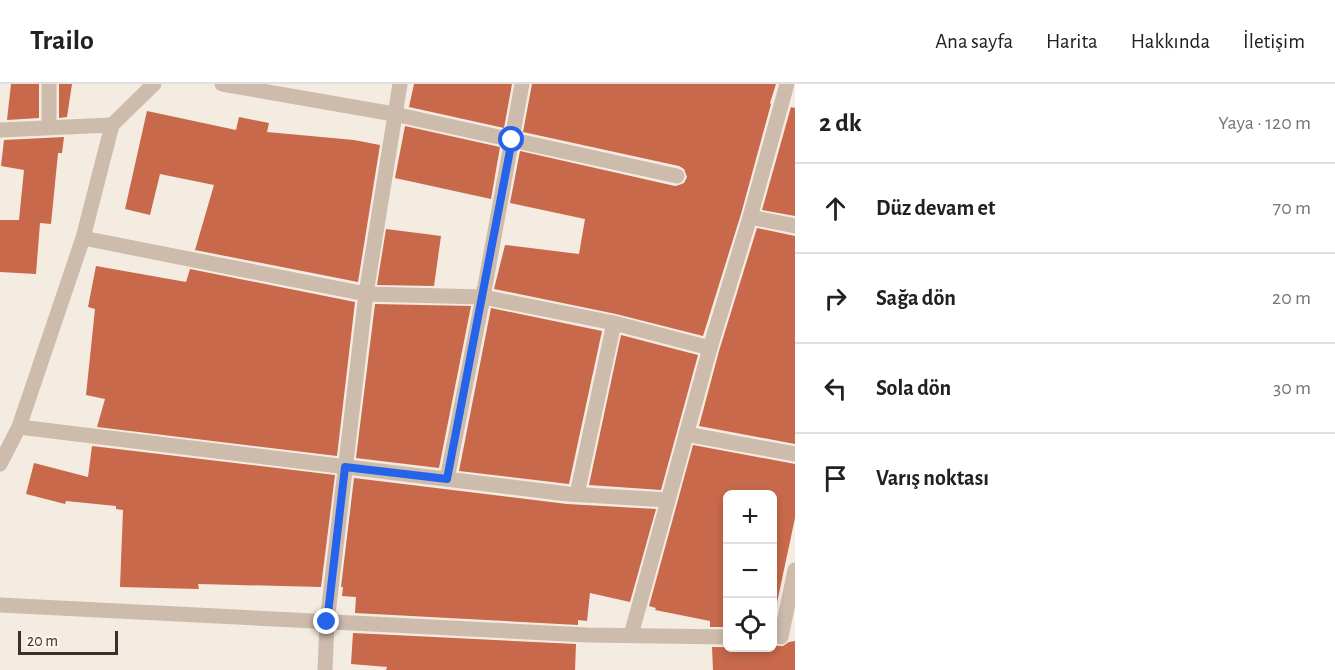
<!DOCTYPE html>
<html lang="tr">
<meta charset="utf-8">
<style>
body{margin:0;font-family:"Alegreya Sans",sans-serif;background:#f6f6f6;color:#202124}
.controls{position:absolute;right:18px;bottom:18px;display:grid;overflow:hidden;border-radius:9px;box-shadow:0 3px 9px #0003}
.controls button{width:54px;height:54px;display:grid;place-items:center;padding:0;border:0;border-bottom:2px solid #e0e0e0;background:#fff;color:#202124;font:30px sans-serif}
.scale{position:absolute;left:18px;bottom:15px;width:100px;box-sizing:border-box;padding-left:6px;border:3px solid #3b302b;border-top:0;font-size:16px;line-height:21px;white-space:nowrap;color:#3b302b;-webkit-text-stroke:4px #fbf5ee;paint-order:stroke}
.stop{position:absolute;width:18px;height:18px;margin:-14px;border:4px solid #2563eb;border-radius:50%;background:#fff}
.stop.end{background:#2563eb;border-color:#fff;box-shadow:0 2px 6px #0008}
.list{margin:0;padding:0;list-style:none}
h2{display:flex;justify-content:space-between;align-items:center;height:78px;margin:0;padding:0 24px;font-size:26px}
h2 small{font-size:20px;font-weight:400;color:#757577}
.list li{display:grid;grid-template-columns:39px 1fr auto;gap:18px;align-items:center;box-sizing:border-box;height:90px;padding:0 24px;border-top:2px solid #e0e0e0}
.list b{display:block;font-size:22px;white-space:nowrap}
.list em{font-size:20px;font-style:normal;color:#757577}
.icon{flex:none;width:33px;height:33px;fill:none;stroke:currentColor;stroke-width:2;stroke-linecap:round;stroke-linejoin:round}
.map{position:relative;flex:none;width:795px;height:586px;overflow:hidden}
header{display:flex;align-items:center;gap:36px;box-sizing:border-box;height:84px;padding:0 30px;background:#fff;border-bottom:2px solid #e0e0e0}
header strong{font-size:28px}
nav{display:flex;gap:33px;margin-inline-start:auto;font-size:21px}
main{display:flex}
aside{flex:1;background:#fff}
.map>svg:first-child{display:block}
.building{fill:#c8694b}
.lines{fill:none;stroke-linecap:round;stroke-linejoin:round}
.minor{stroke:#cdbbac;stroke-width:15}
.route{stroke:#2563eb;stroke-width:8}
</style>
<header>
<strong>Trailo</strong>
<nav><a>Ana sayfa</a><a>Harita</a><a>Hakkında</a><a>İletişim</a></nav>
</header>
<main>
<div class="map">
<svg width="795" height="586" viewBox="0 0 795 586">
<rect width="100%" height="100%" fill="#f4ebe1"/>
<g class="building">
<path d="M11,0H39V34L7,36Z"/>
<path d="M59,0H72L67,33L59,34Z"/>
<path d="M414,0H512L504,44L409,23Z"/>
<path d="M532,0H776L770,19L771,20L741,130L703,252L616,230L494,205L505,161L579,170L585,135L510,119L520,67L675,102L679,101L684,99L687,93L684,85L679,82L523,48Z"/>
<path d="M791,23L795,24V132L762,126Z"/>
<path d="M147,27L236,46L239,33L269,39L267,48L354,56L380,61L358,198L195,166L214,101L160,90L150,131L125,125Z"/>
<path d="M405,42L500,63L491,115L395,94Z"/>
<path d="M64,53L62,69H58L51,140L40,139L36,190L0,188V136H19L24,86L1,82L4,56Z"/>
<path d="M757,144L795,152V360L699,342L719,267Z"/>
<path d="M386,145L441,152L434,202L377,201Z"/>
<path d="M96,182L186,198L190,185L355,218L337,372L97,343L105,315L86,311L95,225L88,223Z"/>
<path d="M375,220L471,222L439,384L356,374Z"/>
<path d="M491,224L602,247L569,400L459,387Z"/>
<path d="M621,251L698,271L661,406L589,401Z"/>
<path d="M693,361L795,380V434L772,542V411H728V543H710V537L655,526L656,524L649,522Z"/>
<path d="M92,362L335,391L321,503L198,500L199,505L120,503L123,426L116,425V422L66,417L65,420L26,410L34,379L88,393Z"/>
<path d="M354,394L567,420L656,425L630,518L590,509L587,537L578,536V541L355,529L356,513L342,512L343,503H341Z"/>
<path d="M353,549L576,560L575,586H386L387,583L351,580Z"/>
<path d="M795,557V586H713L712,563L772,564V559L778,562H783L789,558Z"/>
</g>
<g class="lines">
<g class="minor">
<path d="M222,0L394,30L677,92"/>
<path d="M49,43V0"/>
<path d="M0,46L112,41"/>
<path d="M750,133L795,142"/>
<path d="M83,154L366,210L483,213L614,239L710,264"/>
<path d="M19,343L568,410L668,416"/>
<path d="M686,350L795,370"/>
<path d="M0,380L19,343L83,154L112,41L154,0"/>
<path d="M447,395L483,213L522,0"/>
<path d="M577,410L614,239"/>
<path d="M0,521L587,551L728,553"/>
<path d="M631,551L710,264L750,133L787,0"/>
<path d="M781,553L795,486"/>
<path d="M325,586L327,538L366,210L400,0"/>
</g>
</g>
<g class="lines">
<path class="route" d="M327,538L345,383L447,395L512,56"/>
</g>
</svg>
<div class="controls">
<button>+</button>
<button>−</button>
<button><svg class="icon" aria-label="locate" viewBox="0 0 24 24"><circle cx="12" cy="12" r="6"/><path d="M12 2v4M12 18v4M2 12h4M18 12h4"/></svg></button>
</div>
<div class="scale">20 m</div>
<div class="stop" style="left:512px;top:56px"></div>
<div class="stop end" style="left:327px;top:538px"></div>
</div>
<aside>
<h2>2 dk<small>Yaya · 120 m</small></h2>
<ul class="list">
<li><svg class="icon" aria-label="ahead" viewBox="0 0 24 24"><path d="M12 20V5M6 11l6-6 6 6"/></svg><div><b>Düz devam et</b></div><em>70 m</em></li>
<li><svg class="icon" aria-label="right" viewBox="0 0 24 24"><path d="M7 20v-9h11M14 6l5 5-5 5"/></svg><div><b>Sağa dön</b></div><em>20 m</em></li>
<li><svg class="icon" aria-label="left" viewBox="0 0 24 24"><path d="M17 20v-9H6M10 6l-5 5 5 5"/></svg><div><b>Sola dön</b></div><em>30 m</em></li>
<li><svg class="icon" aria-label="arrive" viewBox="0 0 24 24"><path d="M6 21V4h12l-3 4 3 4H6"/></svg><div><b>Varış noktası</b></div></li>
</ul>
</aside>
</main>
